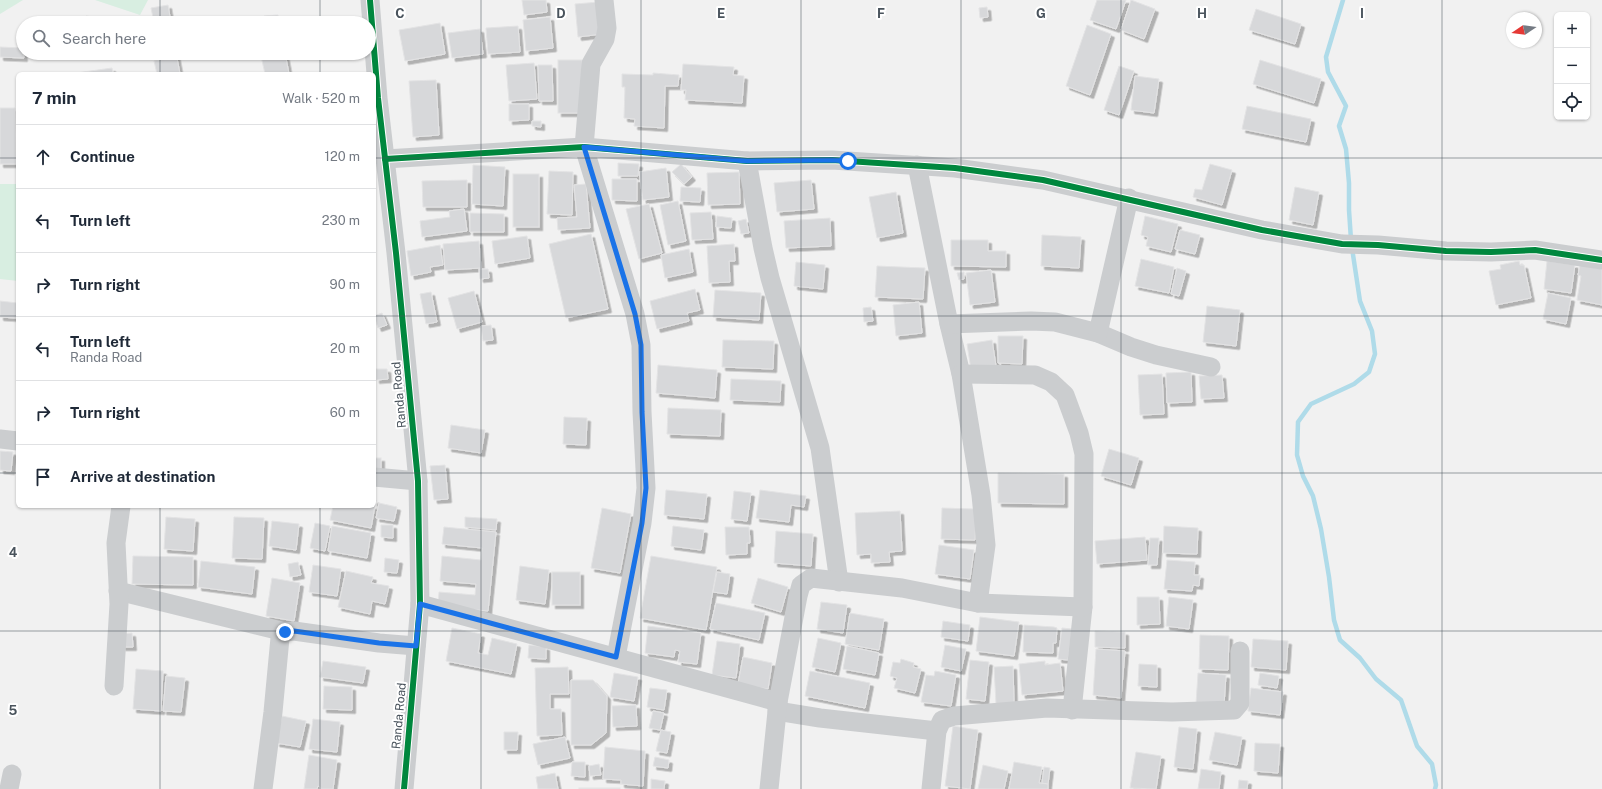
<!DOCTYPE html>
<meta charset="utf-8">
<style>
body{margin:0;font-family:"Public Sans",sans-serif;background:#f2f2f3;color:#1f2937}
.controls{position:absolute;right:12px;top:12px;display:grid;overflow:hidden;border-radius:6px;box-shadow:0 1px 3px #0004}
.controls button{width:36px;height:36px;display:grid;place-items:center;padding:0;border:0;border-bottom:1px solid #e0e1e3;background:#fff;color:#1f2937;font:20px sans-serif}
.compass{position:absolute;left:1506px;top:12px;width:36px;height:36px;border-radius:50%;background:#fff;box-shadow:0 1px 3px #0004;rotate:257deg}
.stop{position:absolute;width:12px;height:12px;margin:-9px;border:3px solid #1a73e8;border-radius:50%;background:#fff}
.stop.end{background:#1a73e8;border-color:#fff;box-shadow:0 1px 4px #0008}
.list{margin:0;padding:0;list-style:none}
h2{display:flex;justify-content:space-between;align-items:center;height:52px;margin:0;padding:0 16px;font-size:17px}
h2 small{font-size:13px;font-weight:400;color:#747a83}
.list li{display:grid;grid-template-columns:26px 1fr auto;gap:12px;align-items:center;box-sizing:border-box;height:64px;padding:0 16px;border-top:1px solid #e0e1e3}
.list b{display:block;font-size:15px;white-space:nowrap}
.list p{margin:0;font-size:13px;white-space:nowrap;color:#747a83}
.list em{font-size:13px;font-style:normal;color:#747a83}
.icon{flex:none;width:22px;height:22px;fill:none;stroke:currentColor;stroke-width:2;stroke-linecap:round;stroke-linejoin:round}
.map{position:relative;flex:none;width:1602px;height:789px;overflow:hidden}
.search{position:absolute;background:#fff;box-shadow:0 1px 3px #0004;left:16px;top:16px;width:360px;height:44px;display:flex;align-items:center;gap:10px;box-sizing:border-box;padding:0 14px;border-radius:22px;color:#747a83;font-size:15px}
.panel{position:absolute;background:#fff;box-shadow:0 1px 3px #0004;left:16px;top:72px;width:360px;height:436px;border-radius:6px}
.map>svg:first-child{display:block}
.green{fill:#d8eee1}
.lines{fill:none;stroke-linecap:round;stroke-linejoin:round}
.stream{stroke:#afdbe9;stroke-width:4.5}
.building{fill:#d7d8da;stroke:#e3e3e4;filter:url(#shadow)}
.minor{stroke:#cbcdcf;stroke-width:19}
.cycleway-casing{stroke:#fff;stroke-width:8}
.cycleway{stroke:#00873e;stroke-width:6}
.route{stroke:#1a73e8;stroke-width:5}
.grid{fill:none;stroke:#49535c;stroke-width:1;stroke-opacity:0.55}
.labels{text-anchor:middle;stroke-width:4;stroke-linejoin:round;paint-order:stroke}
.street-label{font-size:12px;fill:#49535c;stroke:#fff}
.grid-label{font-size:13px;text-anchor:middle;font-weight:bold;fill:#49535c;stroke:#fff;stroke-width:4;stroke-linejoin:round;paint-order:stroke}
</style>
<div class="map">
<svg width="1602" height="789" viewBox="0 0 1602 789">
<defs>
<filter id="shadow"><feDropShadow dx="3.5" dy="3.5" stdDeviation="0" flood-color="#0004"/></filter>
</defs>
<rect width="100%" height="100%" fill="#f1f1f1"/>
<g class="green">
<path d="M0,0H23L0,14Z"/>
<path d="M95,0H148L140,15Z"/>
<path d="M0,184H18V281L0,279Z"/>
</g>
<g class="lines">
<g class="stream">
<path d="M1343,0L1326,57L1328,72L1346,106L1339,126L1346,149L1349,183V210L1351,240"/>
<path d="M1352,248L1360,301L1372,331L1375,354L1369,372L1354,384L1311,404L1298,422L1297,455L1303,476L1313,496L1321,529L1329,577L1334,620L1340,640L1360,658L1376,679L1401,700L1417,746L1432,764L1436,785L1435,789"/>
</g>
</g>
<g class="building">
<path d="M522,0H546L547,12L524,15Z"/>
<path d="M1097,0H1126L1116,29L1090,20Z"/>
<path d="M1131,0L1155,9L1144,39L1121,30Z"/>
<path d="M599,2L602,34L578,37L575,4Z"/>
<path d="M168,5L171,23H154L151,8Z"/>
<path d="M987,7L988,17L980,18L979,8Z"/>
<path d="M1256,9L1301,24L1295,44L1249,30Z"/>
<path d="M278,15V23H264V16Z"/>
<path d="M86,16L109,19L108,23H85Z"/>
<path d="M550,17L553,48L526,51L523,20Z"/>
<path d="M440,23L445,54L405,61L399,30Z"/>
<path d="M1087,25L1111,34L1090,95L1066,86Z"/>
<path d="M518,26L520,52L488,54L486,28Z"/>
<path d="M480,29L483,54L452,58L448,33Z"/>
<path d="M0,47L23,48L24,58L0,57Z"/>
<path d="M159,53H176L180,74H157L154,61L160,60Z"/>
<path d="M274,53H285L289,74H265L261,56Z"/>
<rect x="558" y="60" width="24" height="53"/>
<path d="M1260,60L1321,79L1314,103L1253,84Z"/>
<path d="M534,63L537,99L509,101L506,65Z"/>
<path d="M683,64L734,67L733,75L744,76L742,103L685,100L686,90H681Z"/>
<path d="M538,65H552L553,101H539Z"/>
<path d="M1119,66L1134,71L1119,115L1104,110Z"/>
<path d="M112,68L113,74H76V73Z"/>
<path d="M653,73L679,75L678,86H665L664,128L634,126L635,119L624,118L625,87H622V74L653,75Z"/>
<path d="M1135,76L1159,79L1154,113L1131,110Z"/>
<path d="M436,80L439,135L413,137L409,81Z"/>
<path d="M509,104H529V120L509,121Z"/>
<path d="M1247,106L1311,119L1306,142L1242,129Z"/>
<path d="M0,108H15L16,164H0Z"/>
<path d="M532,121H541V127L532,126Z"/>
<path d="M618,163L639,164L638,176H618Z"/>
<path d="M681,164L692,177L684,184L672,172Z"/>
<path d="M1210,164L1232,170L1222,205L1193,197L1195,189L1202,190Z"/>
<path d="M473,165L505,167L503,206L472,204Z"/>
<path d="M666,168L669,197L643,200L639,172Z"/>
<path d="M549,171L573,172L572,215L547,214Z"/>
<path d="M739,172L740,204L708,205L707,173Z"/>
<rect x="513" y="174" width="26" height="53"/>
<path d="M612,179H637V201L612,200Z"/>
<path d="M467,180V207H423L422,181Z"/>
<path d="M811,180L814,209L777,212L774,183Z"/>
<path d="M586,184L590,228L558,230L557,218L577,217L574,185Z"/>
<path d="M681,187L701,188L700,202L680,201Z"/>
<path d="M1295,187L1319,192L1313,225L1289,220Z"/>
<path d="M896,192L903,233L877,238L869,197Z"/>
<path d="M678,201L686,241L668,245L660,205Z"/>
<path d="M649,204L662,253L639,259L626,209Z"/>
<path d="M464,209L467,231L422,237L420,221L450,217L449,211Z"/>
<path d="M711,212L713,239L692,240L690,213Z"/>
<path d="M470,213L504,214V232H470Z"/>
<path d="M717,216L732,218L731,228L716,227Z"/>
<path d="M1145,216L1178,224L1171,252L1146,246L1148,237L1141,235Z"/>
<path d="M830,218L831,246L786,248L784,221Z"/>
<path d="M746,219L749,233L741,234L738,221Z"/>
<path d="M1180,230L1200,235L1195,254L1175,249Z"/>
<path d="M591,234L608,309L566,318L549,244Z"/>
<path d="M1042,235L1081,237L1079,268L1041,266Z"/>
<path d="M527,236L530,258L495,264L492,241Z"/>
<path d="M951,240H988V251H1006V267L951,266Z"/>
<path d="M479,241L481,268L445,270L443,244Z"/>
<path d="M734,244L735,261H729L730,282L709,283L707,246Z"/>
<path d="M440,245L443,265L430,267L431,272L411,276L407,251Z"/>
<path d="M689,249L693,272L665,278L661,255Z"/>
<path d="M1141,259L1174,267L1169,293L1135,286Z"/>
<path d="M1519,261L1520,265H1524L1531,298L1496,305L1489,271L1501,269L1500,265Z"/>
<path d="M1547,261L1575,265L1571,293L1544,289Z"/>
<path d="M796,262L825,265L823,289L794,286Z"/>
<path d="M1580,265L1602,269V305L1577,300L1581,276L1578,275Z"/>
<path d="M877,266L925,268L923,299L875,297Z"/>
<path d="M1177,268L1186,271L1179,296L1171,294Z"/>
<path d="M479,269H488L489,278L480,279Z"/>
<path d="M991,270L995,302L970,305L966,273Z"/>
<path d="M964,272V279L959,280L957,273Z"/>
<path d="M695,289L700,310L687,313L689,321L657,329L650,301Z"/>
<path d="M715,290L761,293L759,320L713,317Z"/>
<path d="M474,291L482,322L457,329L448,298Z"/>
<path d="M431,292L437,322L426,324L420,294Z"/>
<path d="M1548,293L1571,298L1566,324L1543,319Z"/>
<path d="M0,301L18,303L16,318L0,317Z"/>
<path d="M919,302L922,333L896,336L893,305Z"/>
<path d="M1207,306L1240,310L1236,346L1203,342Z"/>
<path d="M871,307L873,321L864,322L863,308Z"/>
<path d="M382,313L387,325L378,328L374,316Z"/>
<path d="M491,325L493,340L483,341L481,326Z"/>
<path d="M998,336H1023L1022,364L998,363Z"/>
<path d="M723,340L774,341L773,369L722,367Z"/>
<path d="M992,340L996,366L971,370L967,344Z"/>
<path d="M658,365L717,370L715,398L656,393Z"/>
<path d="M376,369H387L388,379L376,380Z"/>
<path d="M1191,372L1192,402L1167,403L1166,373Z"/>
<path d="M1162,374L1164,414L1140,415L1138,375Z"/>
<path d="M1222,375L1224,398L1201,399L1199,376Z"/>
<path d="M731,379L781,381L780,402L730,400Z"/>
<path d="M668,408L721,410L720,436L667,434Z"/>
<path d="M564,417L587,418L586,445L563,444Z"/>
<path d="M451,425L485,430L481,453L448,448Z"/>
<path d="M1109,449L1139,458L1131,485L1101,476Z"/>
<path d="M0,451L13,452L11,471L0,470Z"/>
<rect x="374" y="458" width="7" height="11"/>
<path d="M445,465L448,499L434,500L430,466Z"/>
<path d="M998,473L1064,474V504L998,503Z"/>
<path d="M666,490L707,494L704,519L664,515Z"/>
<path d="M760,490L806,496L804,507L791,505L789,522L756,518Z"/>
<path d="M734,491L751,493L747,521L731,519Z"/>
<path d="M374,500H376L371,528L330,520L333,506H374Z"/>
<path d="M379,503L397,507L394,521L376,518Z"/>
<path d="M602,508L631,514L620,573L591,568Z"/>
<path d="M942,508L976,509L975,540L941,539Z"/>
<path d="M900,511L902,551L889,552L890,562L871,563V554L857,555L855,513Z"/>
<path d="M166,517L195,519L193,551L164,549Z"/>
<path d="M234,517L264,518L262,559L232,558Z"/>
<path d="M465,517L497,519L496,530L465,527Z"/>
<path d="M272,521L299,524L296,550L269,546Z"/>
<path d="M315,523L330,526L325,551L310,548Z"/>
<path d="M381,525H393V538L381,537Z"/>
<path d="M332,526L371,533L367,558L328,551Z"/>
<path d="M673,526L704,530L701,550L671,546Z"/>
<path d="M1164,526L1198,528L1197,554L1163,553Z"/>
<path d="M444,527L496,532L488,611L438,606L439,592L475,595L476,584L440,581L442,556L481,560L482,548L442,544Z"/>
<path d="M725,527H749L750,543H747V554L726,555Z"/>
<path d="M776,531L813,534L811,566L774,563Z"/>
<path d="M1145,537L1147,560L1097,564L1095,541Z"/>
<path d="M1150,538H1159L1157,565H1148Z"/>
<path d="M939,545L974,550L970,579L935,574Z"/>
<path d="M133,556L193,557V585L132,584Z"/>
<path d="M651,556L717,567L706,630L640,618Z"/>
<path d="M385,558L399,560L397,573L384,572Z"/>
<path d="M1167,560L1195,562L1194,575H1200L1199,586L1193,585L1192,591L1164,589Z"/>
<path d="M201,561L255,567L252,594L198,587Z"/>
<path d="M298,562L301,575L290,577L288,564Z"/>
<path d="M313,565L341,569L337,596L309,592Z"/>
<path d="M520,566L549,570L545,604L516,600Z"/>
<path d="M346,571L373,577L371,583L389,586L385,604L372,601L370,614L338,607Z"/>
<rect x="552" y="572" width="28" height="33"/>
<path d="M717,572L730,574L727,594L713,592Z"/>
<path d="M272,578L300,583L294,621L266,616Z"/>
<path d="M758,578L788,587L781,612L751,603Z"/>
<path d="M1137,597H1159L1160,624L1137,625Z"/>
<path d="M1169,597L1193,600L1189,629L1166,626Z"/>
<path d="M821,602L847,605L843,633L817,629Z"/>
<path d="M716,603L765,613L759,640L710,629Z"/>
<path d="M850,613L884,619L879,650L845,644Z"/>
<path d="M980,617L1019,622L1014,656L976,651Z"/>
<path d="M943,621L970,625L968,641L941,637Z"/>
<path d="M1024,625L1054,627L1057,628L1056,643H1053V653L1023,652Z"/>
<path d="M648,626L701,633L697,664L678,662L680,651L675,650L674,657L645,653Z"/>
<path d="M452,628L481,634L478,653L488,655L492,638L517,644L511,674L446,661Z"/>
<path d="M1062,628L1072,629L1068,660L1058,659Z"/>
<path d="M1095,631L1125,632V648L1095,647Z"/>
<path d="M132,633L133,647H122L121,634Z"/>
<path d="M1200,635L1229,636L1228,670L1199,669Z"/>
<path d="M818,638L841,643L835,672L812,667Z"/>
<path d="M1253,639L1288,641L1286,670L1251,667Z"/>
<path d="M717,641L740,644L736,678L712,675Z"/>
<path d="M529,645L546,647V659L528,658Z"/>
<path d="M945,645L966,649L961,671L941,667Z"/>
<path d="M847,646L879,653L875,675L843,669Z"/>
<path d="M1096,649L1125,651L1121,698L1093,695Z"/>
<path d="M743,657L772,663L768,689L738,684Z"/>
<path d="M901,659L914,663L913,667L921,669L915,693L894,688L897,678L890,676L893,662L900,663Z"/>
<path d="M970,660L989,662L985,701L966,699Z"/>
<path d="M323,661L366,667L363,683L320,677Z"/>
<path d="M1045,661V665L1060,663L1063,691L1022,695L1019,664Z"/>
<path d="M1139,664L1157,665V687L1138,686Z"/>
<path d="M1013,666L1014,703L996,704L994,667Z"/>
<path d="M568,667L569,694H550V709H561L562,735L537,736L535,668Z"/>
<path d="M136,669L163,671L161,711L133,709Z"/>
<path d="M810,671L870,683L865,708L805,696Z"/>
<path d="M935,671L956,675L951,706L921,702L926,675L934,676Z"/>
<path d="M614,673L638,677L634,701L610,697Z"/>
<path d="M1198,673L1226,675L1224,705L1196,703Z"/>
<path d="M1260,673L1279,676L1277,688L1258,685Z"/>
<path d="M166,676L185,678L181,712L163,711Z"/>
<path d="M571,680H593L607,696L606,733L591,745H571Z"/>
<path d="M324,686L352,687V710L323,709Z"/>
<path d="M650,688L667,690L664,710L647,707Z"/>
<path d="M1251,688L1283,692L1280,715L1248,711Z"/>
<path d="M636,705L637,726L613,727L612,706Z"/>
<path d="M653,711L664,713L660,730L649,728Z"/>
<path d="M282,716L306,721L300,747L276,743Z"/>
<path d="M313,719L340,722L337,752L309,749Z"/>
<path d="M953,726L978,730L970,789L945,786Z"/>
<path d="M1179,727L1197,729L1193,769L1174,767Z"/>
<path d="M661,730L671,732L667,753L656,751Z"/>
<path d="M504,732H518L517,750H504Z"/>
<path d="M1215,732L1242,737L1237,765L1209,760Z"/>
<path d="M565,737L570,758L538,765L533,744Z"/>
<path d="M1255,743L1280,744L1278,773L1254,771Z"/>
<path d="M605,747L645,751L643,786L621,784V780L603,779Z"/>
<path d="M1136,752L1161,756L1156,789L1130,788Z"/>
<path d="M309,755L337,760L333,789H320V787L318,786L317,789H304Z"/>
<path d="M655,757L669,760L668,768L653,766Z"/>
<path d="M572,762H585V777L571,776Z"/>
<path d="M1014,762L1042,767L1039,783L1048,784V789H1009Z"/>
<path d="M599,764L601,775L590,776L589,766Z"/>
<path d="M983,765L1008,771L1004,789H978Z"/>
<path d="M1044,767L1050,768L1048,784L1042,783Z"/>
<path d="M1201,769L1221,772L1219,789H1198Z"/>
<path d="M555,773L558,789H538L536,777Z"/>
<path d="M651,779L665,781L664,789H651Z"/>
<path d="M1239,780L1248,781L1247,789H1238Z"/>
<rect x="579" y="788" width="41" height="1"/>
</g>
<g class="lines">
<g class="minor">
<path d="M370,0L378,98L396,253L418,481L420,604L404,789"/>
<path d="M604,0L607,28L605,39L591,64L584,147L635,314L641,345L642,412L646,488L642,523L616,657"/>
<path d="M385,159L584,147L747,161L832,160L955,168L1043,180L1262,230L1342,244L1378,245L1446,251L1491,252L1535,250L1602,260"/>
<path d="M747,161L763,248L770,278L820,448L839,582"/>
<path d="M917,165L949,324L961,374L981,495L986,545L978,603"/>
<path d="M949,324L1031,321L1055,322L1098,333L1131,347L1156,355L1211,367"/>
<path d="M1098,333L1129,198"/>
<path d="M961,374L1035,375L1051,382L1065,395L1079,433L1084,454L1083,607L1072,710"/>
<path d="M0,439L18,441"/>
<path d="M374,477L418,481"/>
<path d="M118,591L285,632"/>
<path d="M420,604L778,702"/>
<path d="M114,686L119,604L116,543L121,506"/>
<path d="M777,711L820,718L937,731"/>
<path d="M9,789L12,774"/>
<path d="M263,789L273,712L280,638L285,632L294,631L379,643L416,646"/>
<path d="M769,789L778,702L798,596L801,585L811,578L902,588L978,603L1083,607"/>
<path d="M931,789L937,731L942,720L954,716L1047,708L1172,712L1234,710L1240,703V651"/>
</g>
<defs>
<g id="cycleway">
<path d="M370,0L378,98L396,253L418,481L420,604L404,789"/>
<path d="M385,159L584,147L747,161L832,160L955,168L1043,180L1262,230L1342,244L1378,245L1446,251L1491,252L1535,250L1602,260"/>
</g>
</defs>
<use href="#cycleway" class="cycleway-casing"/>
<use href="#cycleway" class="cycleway"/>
</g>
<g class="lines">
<path class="route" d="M285,632L294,631L379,643L416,646L420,604L616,657L642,523L646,488L642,412L641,345L635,314L584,147L747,161L832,160L848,161"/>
</g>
<path class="grid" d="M160,0V23M320,0V23M481,0V789M641,0V789M801,0V789M961,0V789M1121,0V789M1282,0V789M1442,0V789M160,53V74M320,53V74M0,158H18M374,158H1602M0,316H18M374,316H1602M0,473H18M374,473H1602M160,506V789M320,506V789M0,631H1602"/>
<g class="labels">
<g class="street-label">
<text transform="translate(399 395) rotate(-95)" y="4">Randa Road</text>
<text transform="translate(399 716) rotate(-85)" y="4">Randa Road</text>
</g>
</g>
<g class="grid-label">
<text x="400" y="18">C</text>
<text x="561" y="18">D</text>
<text x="721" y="18">E</text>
<text x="881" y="18">F</text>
<text x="1041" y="18">G</text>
<text x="1202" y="18">H</text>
<text x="1362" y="18">I</text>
<text x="13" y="557">4</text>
<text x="13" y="715">5</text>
</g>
</svg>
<div class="controls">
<button>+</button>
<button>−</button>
<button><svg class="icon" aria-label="locate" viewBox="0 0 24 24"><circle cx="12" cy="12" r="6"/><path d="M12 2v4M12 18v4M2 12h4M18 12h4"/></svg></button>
</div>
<svg class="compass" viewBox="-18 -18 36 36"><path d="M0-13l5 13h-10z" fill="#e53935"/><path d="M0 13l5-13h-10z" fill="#747a83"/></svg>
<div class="stop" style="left:848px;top:161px"></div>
<div class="stop end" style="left:285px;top:632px"></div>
<div class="search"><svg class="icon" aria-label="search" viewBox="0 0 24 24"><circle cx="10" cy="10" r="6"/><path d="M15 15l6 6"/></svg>Search here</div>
<section class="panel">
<h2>7 min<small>Walk · 520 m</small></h2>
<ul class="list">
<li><svg class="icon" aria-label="ahead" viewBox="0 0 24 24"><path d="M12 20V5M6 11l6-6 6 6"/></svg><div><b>Continue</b></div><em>120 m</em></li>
<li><svg class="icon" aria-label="left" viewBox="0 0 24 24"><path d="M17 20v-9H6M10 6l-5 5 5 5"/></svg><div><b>Turn left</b></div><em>230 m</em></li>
<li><svg class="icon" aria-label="right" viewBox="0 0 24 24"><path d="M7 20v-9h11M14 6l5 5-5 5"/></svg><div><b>Turn right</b></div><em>90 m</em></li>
<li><svg class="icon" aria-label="left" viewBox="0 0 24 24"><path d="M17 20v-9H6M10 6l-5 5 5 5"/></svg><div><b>Turn left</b><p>Randa Road</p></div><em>20 m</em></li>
<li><svg class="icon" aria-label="right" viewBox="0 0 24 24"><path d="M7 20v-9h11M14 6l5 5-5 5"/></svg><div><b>Turn right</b></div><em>60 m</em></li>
<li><svg class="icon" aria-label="arrive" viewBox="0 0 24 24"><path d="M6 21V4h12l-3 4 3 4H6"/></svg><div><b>Arrive at destination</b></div></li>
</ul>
</section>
</div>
